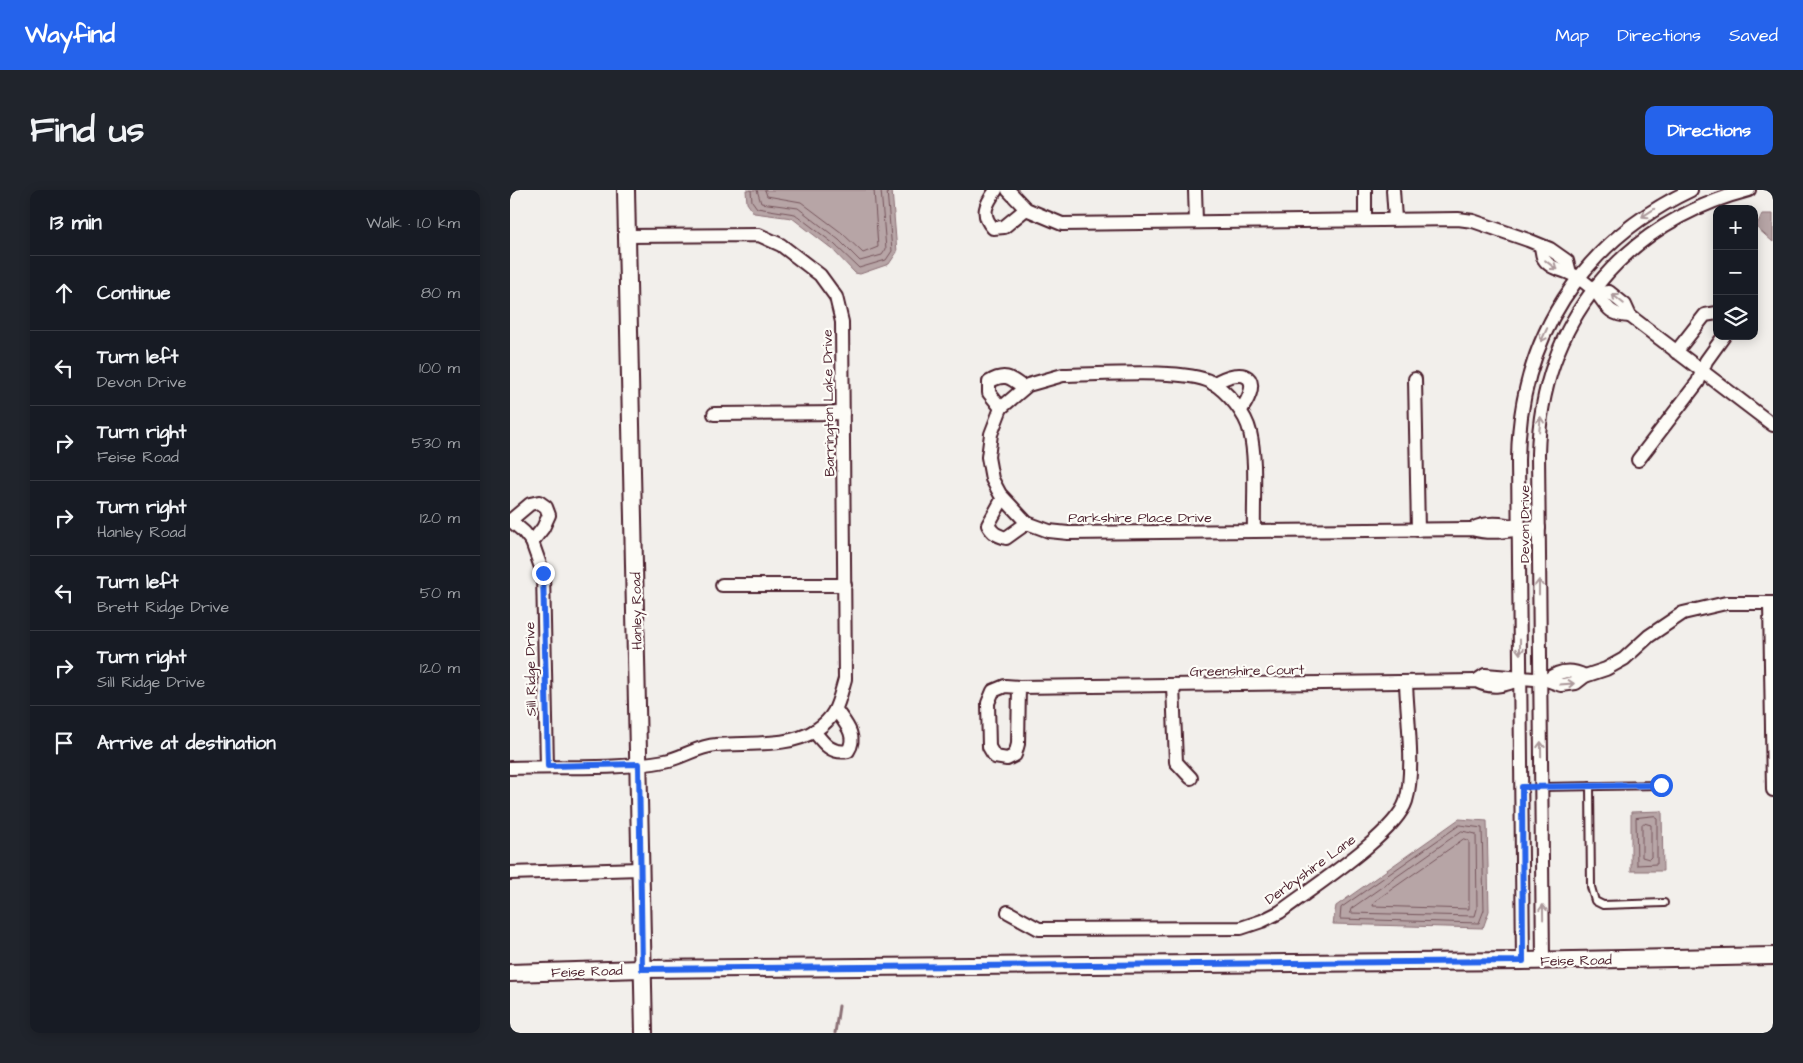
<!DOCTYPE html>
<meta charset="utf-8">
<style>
body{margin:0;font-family:"Architects Daughter",sans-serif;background:#20242c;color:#f1f3f6}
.controls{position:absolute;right:15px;top:15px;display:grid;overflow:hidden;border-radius:10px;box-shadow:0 2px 12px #0003}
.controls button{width:45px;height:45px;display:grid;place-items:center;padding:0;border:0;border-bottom:1px solid #363941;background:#171b24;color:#f1f3f6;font:25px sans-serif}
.stop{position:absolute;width:15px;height:15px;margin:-11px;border:4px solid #2563eb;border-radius:50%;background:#fff}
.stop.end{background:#2563eb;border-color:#fff;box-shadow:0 1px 5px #0008}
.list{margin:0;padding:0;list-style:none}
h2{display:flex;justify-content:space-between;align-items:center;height:65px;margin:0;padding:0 20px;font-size:21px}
h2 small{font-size:16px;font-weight:400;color:#9ea1a6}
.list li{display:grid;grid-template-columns:32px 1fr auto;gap:15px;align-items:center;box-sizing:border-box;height:75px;padding:0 20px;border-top:1px solid #363941}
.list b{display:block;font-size:19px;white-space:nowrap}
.list p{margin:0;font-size:16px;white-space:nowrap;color:#9ea1a6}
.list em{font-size:16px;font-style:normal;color:#9ea1a6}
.icon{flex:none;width:28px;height:28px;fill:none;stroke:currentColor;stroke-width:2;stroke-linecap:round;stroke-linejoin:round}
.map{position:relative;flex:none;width:1263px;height:843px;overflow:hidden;border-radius:10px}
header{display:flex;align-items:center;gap:30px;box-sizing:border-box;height:70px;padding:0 25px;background:#2563eb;color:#fff}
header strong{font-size:24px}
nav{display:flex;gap:28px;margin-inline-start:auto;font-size:18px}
.intro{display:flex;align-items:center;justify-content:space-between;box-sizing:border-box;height:120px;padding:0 30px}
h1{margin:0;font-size:35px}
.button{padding:12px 22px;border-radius:10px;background:#2563eb;color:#fff;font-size:18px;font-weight:700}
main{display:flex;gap:30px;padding:0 30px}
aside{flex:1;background:#171b24;border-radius:10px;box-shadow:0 2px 12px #0003}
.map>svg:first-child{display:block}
.water{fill:#b7a5a6;stroke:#8b6f75}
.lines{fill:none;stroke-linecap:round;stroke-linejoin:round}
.shore{stroke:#76555c;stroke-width:1}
.stream{stroke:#8b6f75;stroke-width:3}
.service-casing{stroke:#4a1f2b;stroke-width:10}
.minor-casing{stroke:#4a1f2b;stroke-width:16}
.tertiary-casing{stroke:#4a1f2b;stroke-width:20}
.service{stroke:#fdfcf7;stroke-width:6}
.minor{stroke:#fdfcf7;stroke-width:12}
.tertiary{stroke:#fdfcf7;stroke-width:16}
.oneway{stroke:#ac999b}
.route{stroke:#2563eb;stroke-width:6}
.labels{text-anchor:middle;stroke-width:4.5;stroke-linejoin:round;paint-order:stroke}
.street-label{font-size:14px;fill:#4a1f2b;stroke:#fdfcf7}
</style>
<header>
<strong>Wayfind</strong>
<nav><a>Map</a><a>Directions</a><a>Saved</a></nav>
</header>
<div class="intro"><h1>Find us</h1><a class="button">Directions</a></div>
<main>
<aside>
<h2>13 min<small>Walk · 1.0 km</small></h2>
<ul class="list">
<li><svg class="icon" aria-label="ahead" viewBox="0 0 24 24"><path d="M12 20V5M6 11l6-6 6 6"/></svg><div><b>Continue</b></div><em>80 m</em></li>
<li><svg class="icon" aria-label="left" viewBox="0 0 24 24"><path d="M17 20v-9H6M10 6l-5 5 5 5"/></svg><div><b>Turn left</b><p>Devon Drive</p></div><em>100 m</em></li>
<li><svg class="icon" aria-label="right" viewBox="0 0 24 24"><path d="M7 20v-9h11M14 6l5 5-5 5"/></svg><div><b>Turn right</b><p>Feise Road</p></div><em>530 m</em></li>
<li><svg class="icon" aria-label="right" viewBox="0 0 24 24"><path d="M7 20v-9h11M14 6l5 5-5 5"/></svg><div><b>Turn right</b><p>Hanley Road</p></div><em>120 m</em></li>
<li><svg class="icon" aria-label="left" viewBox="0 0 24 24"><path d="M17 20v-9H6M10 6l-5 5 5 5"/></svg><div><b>Turn left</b><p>Brett Ridge Drive</p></div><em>50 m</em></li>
<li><svg class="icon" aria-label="right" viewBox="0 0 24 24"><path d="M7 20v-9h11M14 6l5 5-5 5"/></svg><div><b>Turn right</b><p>Sill Ridge Drive</p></div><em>120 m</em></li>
<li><svg class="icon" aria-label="arrive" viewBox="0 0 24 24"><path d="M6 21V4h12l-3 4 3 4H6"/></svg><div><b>Arrive at destination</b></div></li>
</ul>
</aside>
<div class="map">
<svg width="1263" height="843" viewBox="0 0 1263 843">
<rect width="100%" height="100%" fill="#f2efeb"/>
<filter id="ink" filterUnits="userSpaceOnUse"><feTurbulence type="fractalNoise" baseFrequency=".02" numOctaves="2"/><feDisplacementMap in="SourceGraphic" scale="10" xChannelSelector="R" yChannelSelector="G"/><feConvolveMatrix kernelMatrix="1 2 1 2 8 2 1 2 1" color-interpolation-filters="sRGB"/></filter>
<g filter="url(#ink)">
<g class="water">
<path d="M236,0H382L387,62L379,74L350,84L345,83L321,58L282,28L244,23L237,13Z"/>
<path d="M1252,24H1263V52L1246,37Z"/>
<path d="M1152,621L1153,681H1121V622Z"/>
<path d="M949,629L977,631L979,721L973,738L823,734L826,716Z"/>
</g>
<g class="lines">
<g class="shore">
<path d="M241,0L242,11L247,18L285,24L324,54L349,78L376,70L382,61L377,0"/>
<path d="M247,0L251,13L288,18L329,50L350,71L372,65L376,59L371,0"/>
<path d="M255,0L257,6L291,12L332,43L353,63L368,57L364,0"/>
<path d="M1145,626L1147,629V674L1127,675L1126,628Z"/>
<path d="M1134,633L1141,635V667L1139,669L1132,667V635Z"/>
<path d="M950,635L972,638L974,720L969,733L830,729L831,718Z"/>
<path d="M952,641L966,644L967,719L965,726L840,723L841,719Z"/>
<path d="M954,649L959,651V719L863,716L864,712Z"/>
</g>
<path class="stream" d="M325,843L329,816"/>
<defs>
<g id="service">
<path d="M1080,596L1081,697L1085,711L1093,715L1154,713"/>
<path d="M1031,597L1151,595"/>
</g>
<g id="minor">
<path d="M486,0C476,14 470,24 483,38L494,37L516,19"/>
<path d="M498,0L516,19L552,34L948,29L963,31L1018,50L1040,59L1057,71L1060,83"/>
<path d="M685,0L686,31"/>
<path d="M883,0L885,29"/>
<path d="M855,30V0"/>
<path d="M1031,57C1032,61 1032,66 1034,69C1040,79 1052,79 1061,84C1067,86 1073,91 1078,95C1096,107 1092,125 1120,126"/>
<path d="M1088,103L1099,102L1115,115L1120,126L1263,235"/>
<path d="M1166,162L1195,125L1207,123"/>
<path d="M553,185C587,185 674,178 701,192C717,201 736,224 740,242C747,271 743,310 744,341L558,343L539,341L517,333L490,304L482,289L478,267L481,244L491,218L518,195Z"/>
<path d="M905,189L908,340"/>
<path d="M703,194C735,175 754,187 731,220"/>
<path d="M491,218L479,203V192C495,182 501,188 514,198"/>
<path d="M204,224L333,223"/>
<path d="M1128,270L1188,192L1196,171L1214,146"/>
<path d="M493,308L478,335C483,344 487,345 496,348L517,333"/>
<path d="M0,330L14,342L22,352L33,383L37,577"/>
<path d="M1,330L20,314L29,312L36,317L39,325L33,338L22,352"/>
<path d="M962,339C977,331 993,333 1009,338"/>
<path d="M744,341L962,339C985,346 1005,338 1029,338"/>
<path d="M212,395H335"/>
<path d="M1260,413L1263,600"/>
<path d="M1037,490C1049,480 1061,479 1075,486"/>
<path d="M966,491L975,485L1037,490L1051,495L1066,493L1075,486L1096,479L1114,469L1139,446L1173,423L1216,413H1263"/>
<path d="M663,496L666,572L681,588"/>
<path d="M509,497L495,496L483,501L478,513L479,557L485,567L497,569L505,565L508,554L509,497L966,491C982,499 994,496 1010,489"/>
<path d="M304,541C314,554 321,564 338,561C348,546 335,533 326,520"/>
<path d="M0,578C49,576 107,580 155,571C172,568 188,556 206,555C237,552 279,558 306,540C327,526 328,513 335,489L332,132L326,107L310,85L271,55L249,45L118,46"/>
<path d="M0,683L130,679"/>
<path d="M498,722L529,739L731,738L752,731L770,722C800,699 885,645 896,611C905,581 897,525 896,493"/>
<path d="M1033,770L1028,264C1031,132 1113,33 1239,0"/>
<path d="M1013,771L1008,270C1009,149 1071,52 1181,0"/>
</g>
<g id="tertiary">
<path d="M116,0L134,843"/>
<path d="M0,783L132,779L1013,771L1263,766"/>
</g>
</defs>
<use href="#service" class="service-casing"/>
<use href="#minor" class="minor-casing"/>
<use href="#tertiary" class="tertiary-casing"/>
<use href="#service" class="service"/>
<use href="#minor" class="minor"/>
<use href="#tertiary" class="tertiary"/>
</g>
<defs><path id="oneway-shaft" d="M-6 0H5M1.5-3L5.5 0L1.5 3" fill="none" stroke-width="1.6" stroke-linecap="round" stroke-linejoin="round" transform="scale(1.25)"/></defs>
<g class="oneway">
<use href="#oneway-shaft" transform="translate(1138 23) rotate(147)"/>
<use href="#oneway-shaft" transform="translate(1041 75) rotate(38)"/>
<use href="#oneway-shaft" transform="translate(1108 109) rotate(-141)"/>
<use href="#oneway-shaft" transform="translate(1034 145) rotate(115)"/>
<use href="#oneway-shaft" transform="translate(1030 234) rotate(-84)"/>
<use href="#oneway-shaft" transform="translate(1029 397) rotate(-90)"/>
<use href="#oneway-shaft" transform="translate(1010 457) rotate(90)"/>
<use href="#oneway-shaft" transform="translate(1057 494) rotate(-4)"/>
<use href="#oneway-shaft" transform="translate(1031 559) rotate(-91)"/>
<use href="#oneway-shaft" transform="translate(1033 722) rotate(-91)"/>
</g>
</g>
<g class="lines" filter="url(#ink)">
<path class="route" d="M33,383L38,576L129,574L132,779L1013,771L1012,597L1151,595"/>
</g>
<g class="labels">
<g class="street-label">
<text transform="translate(318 213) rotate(-91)" y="5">Barrington Lake Drive</text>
<text x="630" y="332">Parkshire Place Drive</text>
<text transform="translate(1014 334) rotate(-90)" y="5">Devon Drive</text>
<text transform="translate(126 421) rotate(-91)" y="5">Hanley Road</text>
<text transform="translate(20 479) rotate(-91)" y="5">Sill Ridge Drive</text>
<text transform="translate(737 480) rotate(-1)" y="5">Greenshire Court</text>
<text transform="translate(800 679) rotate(-36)" y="5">Derbyshire Lane</text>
<text transform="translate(1066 770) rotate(-1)" y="5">Feise Road</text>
<text transform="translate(77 781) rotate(-2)" y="5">Feise Road</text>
</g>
</g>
</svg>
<div class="controls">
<button>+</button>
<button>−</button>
<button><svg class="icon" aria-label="layers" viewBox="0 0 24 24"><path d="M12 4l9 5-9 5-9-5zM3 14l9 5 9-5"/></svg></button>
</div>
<div class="stop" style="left:1151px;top:595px"></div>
<div class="stop end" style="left:33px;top:383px"></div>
</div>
</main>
